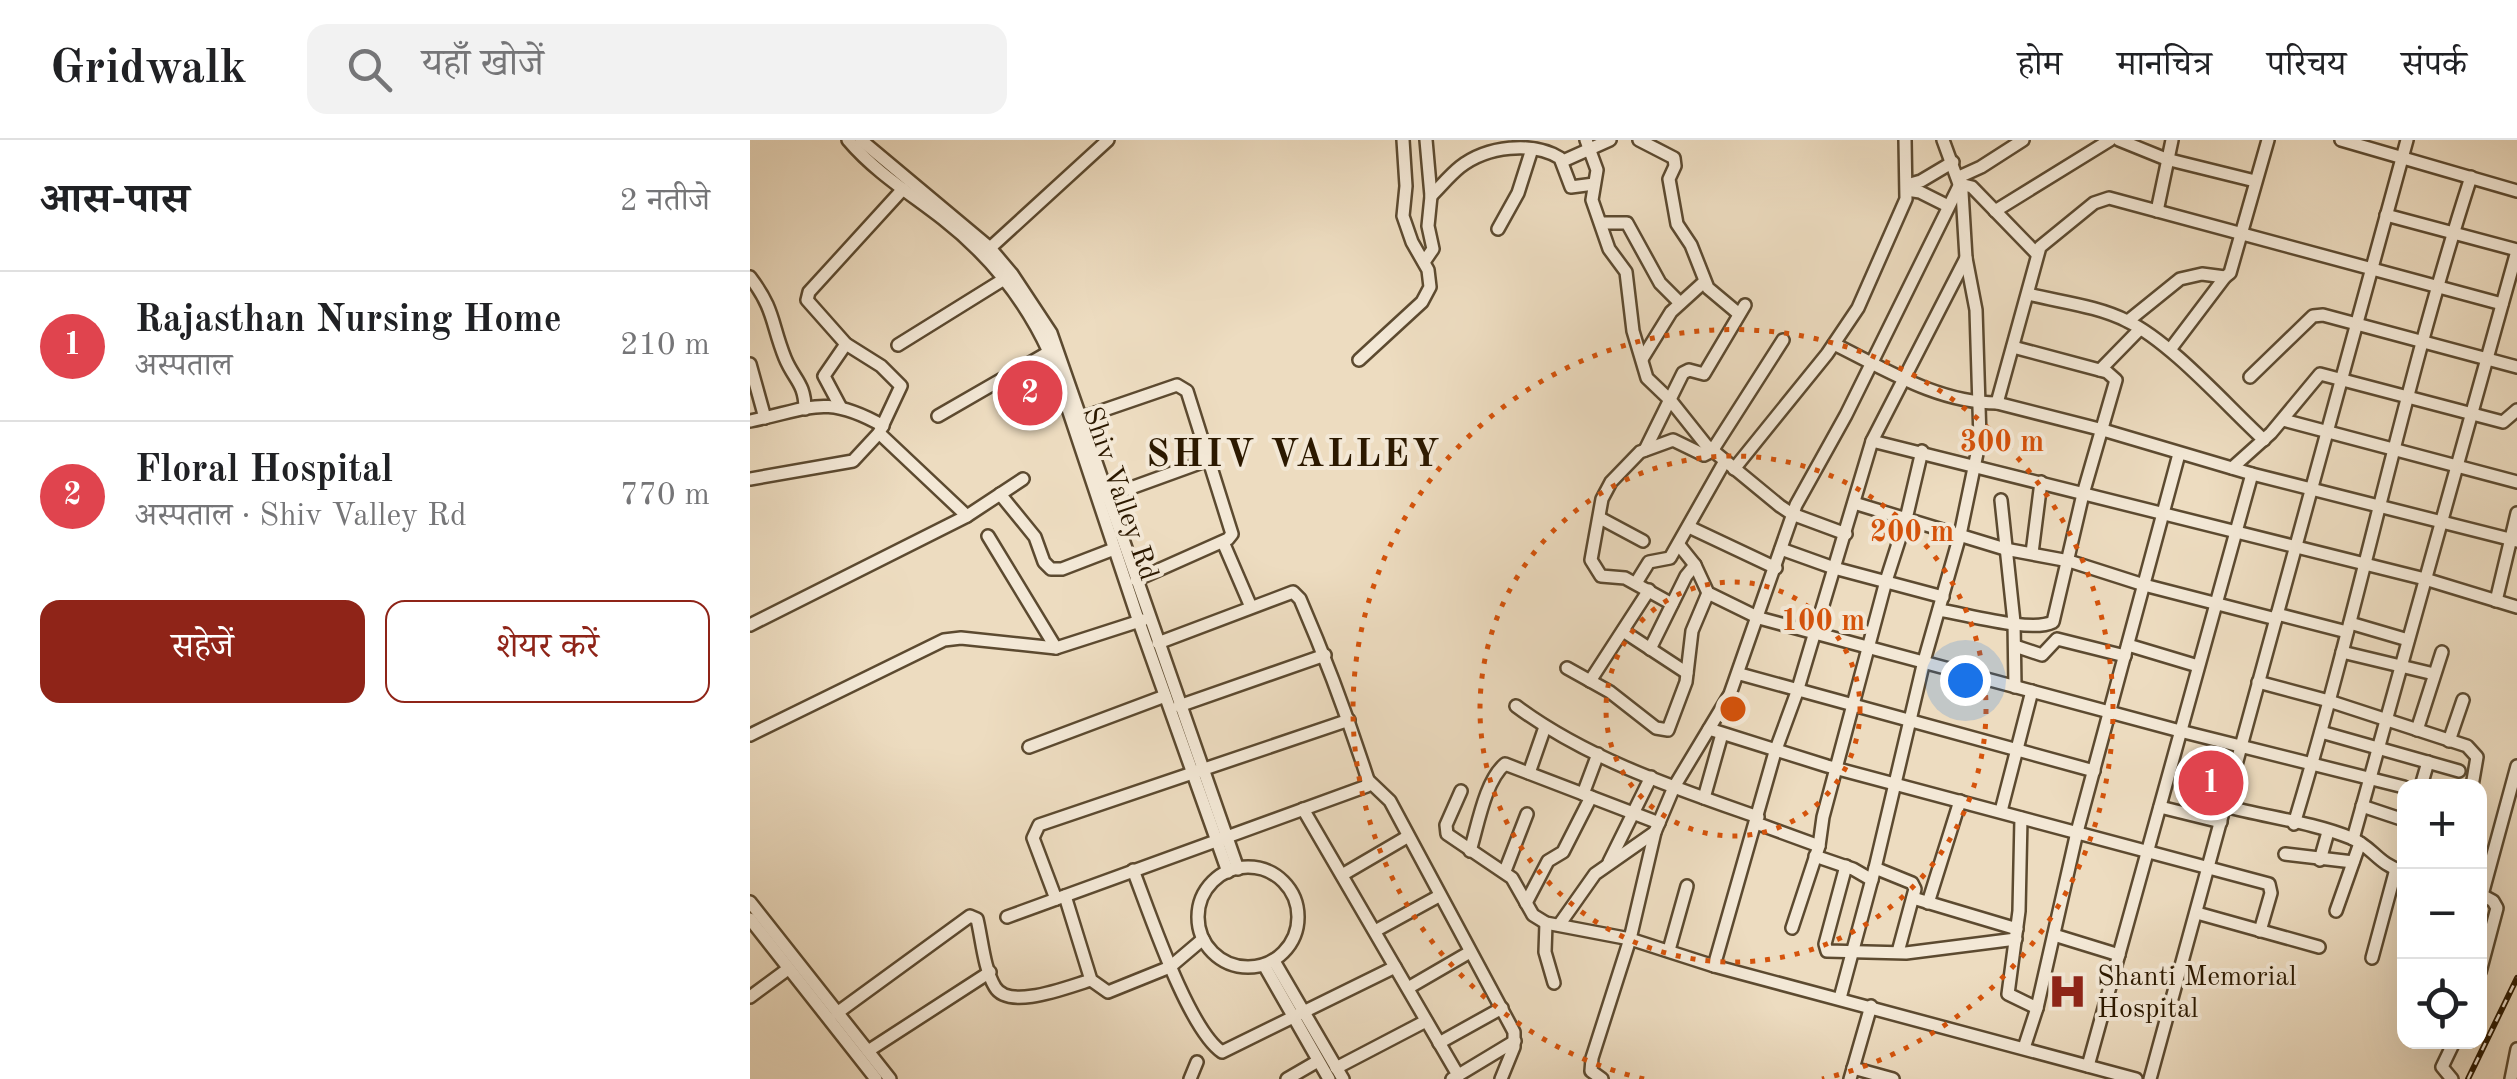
<!DOCTYPE html>
<html lang="hi">
<meta charset="utf-8">
<style>
body{margin:0;font-family:"Old Standard TT","Noto Serif Devanagari",serif;background:#f2f2f2;color:#202124}
.controls{position:absolute;right:30px;bottom:30px;display:grid;overflow:hidden;border-radius:20px;box-shadow:0 10px 40px #0002}
.controls button{width:90px;height:90px;display:grid;place-items:center;padding:0;border:0;border-bottom:2px solid #e0e0e0;background:#fff;color:#202124;font:50px sans-serif}
.you{position:absolute;left:1215px;top:540px;width:35px;height:35px;margin:-25px;border:8px solid #fff;border-radius:50%;background:#1a73e8;box-shadow:0 0 0 15px #1a73e833}
.badge{display:grid;place-items:center;width:65px;height:65px;border-radius:50%;background:#8f2418;color:#fff;font-size:32px;font-weight:700}
.pin{position:absolute;translate:-50% -50%;border:5px solid #fff;box-shadow:0 2px 10px #0006}
.list{margin:0;padding:0;list-style:none}
h2{display:flex;justify-content:space-between;align-items:center;height:130px;margin:0;padding:0 40px;font-size:42px}
h2 small{font-size:32px;font-weight:400;color:#757577}
.list li{display:grid;grid-template-columns:65px 1fr auto;gap:30px;align-items:center;box-sizing:border-box;height:150px;padding:0 40px;border-top:2px solid #e0e0e0}
.list b{display:block;font-size:38px;white-space:nowrap}
.list p{margin:0;font-size:32px;white-space:nowrap;color:#757577}
.list em{font-size:32px;font-style:normal;color:#757577}
.actions{display:flex;gap:20px;padding:30px 40px}
.actions a{flex:1;padding:22px 0;border:2px solid #8f2418;border-radius:20px;text-align:center;font-size:35px;color:#8f2418}
.actions .main{background:#8f2418;color:#fff}
.icon{flex:none;width:55px;height:55px;fill:none;stroke:currentColor;stroke-width:2;stroke-linecap:round;stroke-linejoin:round}
.map{position:relative;flex:none;width:1767px;height:939px;overflow:hidden}
header{display:flex;align-items:center;gap:60px;box-sizing:border-box;height:140px;padding:0 50px;background:#fff;border-bottom:2px solid #e0e0e0}
header strong{font-size:48px}
nav{display:flex;gap:55px;margin-inline-start:auto;font-size:35px}
.search{width:700px;height:90px;background:#f2f2f2;display:flex;align-items:center;gap:25px;box-sizing:border-box;padding:0 35px;border-radius:20px;color:#757577;font-size:38px}
main{display:flex}
aside{flex:1;background:#fff}
.map>svg:first-child{display:block}
.lines{fill:none;stroke-linecap:round;stroke-linejoin:round}
.minor-casing{stroke:#5c4a30;stroke-width:16}
.minor{stroke:#f3e8d6;stroke-width:11}
.rail-casing{stroke:#2c1900;stroke-width:6}
.rail{stroke:#f3e8d6;stroke-width:2.5;stroke-dasharray:8;stroke-linecap:butt}
.ring{fill:none;stroke:#d5530b;stroke-width:5;stroke-dasharray:5 10}
.labels{text-anchor:middle;stroke-width:8;stroke-linejoin:round;paint-order:stroke}
.street-label{font-size:28px;fill:#2c1900;stroke:#f3e8d6}
.poi-label{font-size:28px;fill:#2c1900;stroke:#f3e8d6;text-anchor:start}
.district-label{font-size:38px;font-weight:bold;letter-spacing:2.5px;fill:#2c1900;stroke:#f3e8d6}
.centre{fill:#d5530b;stroke:#f3e8d6;stroke-width:5}
.ring-label{font-size:30px;text-anchor:middle;font-weight:bold;fill:#d5530b;stroke:#f3e8d6;stroke-width:8;stroke-linejoin:round;paint-order:stroke}
</style>
<header>
<strong>Gridwalk</strong>
<div class="search"><svg class="icon" aria-label="search" viewBox="0 0 24 24"><circle cx="10" cy="10" r="6"/><path d="M15 15l6 6"/></svg>यहाँ खोजें</div>
<nav><a>होम</a><a>मानचित्र</a><a>परिचय</a><a>संपर्क</a></nav>
</header>
<main>
<aside>
<h2>आस-पास<small>2 नतीजे</small></h2>
<ul class="list">
<li><span class="badge" style="background:#e0444e">1</span><div><b>Rajasthan Nursing Home</b><p>अस्पताल</p></div><em>210 m</em></li>
<li><span class="badge" style="background:#e0444e">2</span><div><b>Floral Hospital</b><p>अस्पताल · Shiv Valley Rd</p></div><em>770 m</em></li>
</ul>
<div class="actions"><a class="main">सहेजें</a><a>शेयर करें</a></div>
</aside>
<div class="map">
<svg width="1767" height="939" viewBox="0 0 1767 939">
<rect width="100%" height="100%" fill="#eddcc0"/>
<filter id="stains"><feTurbulence type="fractalNoise" baseFrequency=".002" numOctaves="4"/><feColorMatrix values="0 0 0 0 .2 0 0 0 0 .09 0 0 0 0 .02 0 0 0 .5 -.17"/></filter>
<radialGradient id="worn" r=".72"><stop offset=".6" stop-color="#630" stop-opacity="0"/><stop offset="1" stop-color="#630" stop-opacity=".3"/></radialGradient>
<g class="lines">
<defs>
<g id="minor">
<path d="M98,0C125,32 161,54 193,79C238,114 275,160 299,212L389,482L478,732"/>
<path d="M111,0L240,108L262,134L301,193L488,729"/>
<path d="M836,0L847,30L842,60L859,109L876,132L883,191L897,238L921,261L956,305L1030,366L1042,374L1096,394"/>
<path d="M889,0L924,18L925,26L919,39L927,84L941,105L958,148L989,174"/>
<path d="M1369,0L1416,19L1505,41"/>
<path d="M1591,0L1767,51"/>
<path d="M813,21L860,0"/>
<path d="M1209,37L1231,27L1273,0"/>
<path d="M1157,45L1171,41L1203,22"/>
<path d="M1157,50L1170,52L1198,66"/>
<path d="M681,56C691,46 700,35 710,27C737,6 782,1 810,18L821,47L844,44"/>
<path d="M1245,71L1360,0"/>
<path d="M1407,71L1422,0"/>
<path d="M1636,75L1767,110"/>
<path d="M852,83H877L910,143L930,163"/>
<path d="M748,89L768,53L782,9"/>
<path d="M240,108L358,0"/>
<path d="M674,122L683,109L678,86L681,56L676,0"/>
<path d="M0,137C25,170 21,183 35,218C44,240 55,243 55,269"/>
<path d="M1278,154C1310,162 1348,166 1377,181C1421,202 1477,266 1514,300"/>
<path d="M1378,181L1430,139L1452,134L1475,137L1480,133L1518,0"/>
<path d="M1084,204C1135,229 1188,263 1247,263L1290,107L1344,63L1359,58L1752,164"/>
<path d="M148,205L259,136"/>
<path d="M1422,207L1475,137"/>
<path d="M892,219L921,172L954,142"/>
<path d="M609,220L672,162L680,147L678,130L662,102L653,76L656,46L653,0"/>
<path d="M0,224L15,278"/>
<path d="M1350,230L1390,189"/>
<path d="M1500,237L1563,176L1573,175L1767,227"/>
<path d="M1247,263L1353,290L1502,334L1767,401"/>
<path d="M90,266L74,236L96,204"/>
<path d="M188,276L299,212"/>
<path d="M325,280L427,245L437,251L482,394L478,399L386,440"/>
<path d="M1533,280L1767,342"/>
<path d="M0,281C60,269 75,253 133,286"/>
<path d="M129,293L217,376"/>
<path d="M1122,301L1675,439L1767,467"/>
<path d="M895,310L933,233L939,230L954,234L995,165"/>
<path d="M1482,328L1521,293L1570,234L1753,282L1767,270"/>
<path d="M984,329L1077,214L1108,168L1156,59L1155,0"/>
<path d="M0,339L103,321L129,293L151,246L131,226L96,204L57,160L59,152L153,49"/>
<path d="M250,354L285,397L294,422L301,429H312L364,409"/>
<path d="M356,357L458,320"/>
<path d="M1251,360L1264,482L1265,547"/>
<path d="M1104,363L1255,409L1319,421L1394,445L1526,479"/>
<path d="M850,378L893,401"/>
<path d="M939,387L1026,428"/>
<path d="M238,396L306,508"/>
<path d="M473,402L501,467"/>
<path d="M929,405L945,425L958,453L1009,478L1430,591L1654,647"/>
<path d="M1031,409L1084,428L1193,457"/>
<path d="M1282,413L1291,342"/>
<path d="M886,443L899,422L920,418L975,321"/>
<path d="M1746,461L1767,373"/>
<path d="M922,464L875,438L851,436L841,420L852,359L861,342L890,312L923,300L954,315L962,311L1033,200"/>
<path d="M1189,470C1216,474 1281,493 1303,482L1333,354L1366,240L1357,232L1263,207"/>
<path d="M1527,474L1597,492"/>
<path d="M1600,483L1658,500"/>
<path d="M0,485L217,376L273,339"/>
<path d="M873,491L937,533"/>
<path d="M1378,505L1448,526"/>
<path d="M1265,506L1292,515L1307,499L1375,516"/>
<path d="M900,509L936,436L945,425"/>
<path d="M1592,512L1684,534"/>
<path d="M817,528L860,552L906,588L918,590L936,542L942,491L958,453"/>
<path d="M990,534L1344,631"/>
<path d="M840,541L899,450"/>
<path d="M1508,542L1579,561L1717,606L1727,617L1722,646"/>
<path d="M429,566L575,515"/>
<path d="M766,566C837,619 925,648 1008,677"/>
<path d="M959,589L1077,626L1519,744L1521,753L1510,791"/>
<path d="M1667,590L1692,512"/>
<path d="M1571,592L1709,631"/>
<path d="M0,595L194,500L211,498L306,508L393,480"/>
<path d="M1699,601L1713,560"/>
<path d="M279,607L415,556"/>
<path d="M779,633L795,587"/>
<path d="M618,640L640,661L764,892V907L751,939"/>
<path d="M1671,646L1678,622"/>
<path d="M711,651L696,685L697,694L762,738L783,775L796,783L880,799L964,826L1386,939"/>
<path d="M833,654L848,614"/>
<path d="M954,658L972,594"/>
<path d="M1475,666C1515,677 1562,682 1601,698C1623,707 1627,724 1654,732"/>
<path d="M1612,666L1654,680"/>
<path d="M1410,667L1471,682"/>
<path d="M553,669L708,935"/>
<path d="M1251,671L1282,551"/>
<path d="M1271,678L1269,771L1258,854L1287,868"/>
<path d="M1006,683L1069,706"/>
<path d="M1544,684C1609,470 1652,250 1721,37"/>
<path d="M1603,699L1767,111"/>
<path d="M720,711C728,685 735,641 755,624L909,683"/>
<path d="M1535,714L1603,722"/>
<path d="M1065,716L1103,729L1122,740"/>
<path d="M1570,720L1578,692"/>
<path d="M859,722L901,637"/>
<path d="M1096,726L1075,804L1077,811L1156,813L1266,799"/>
<circle cx="498" cy="777" r="50"/>
<path d="M1125,728L1162,743L1165,749L1148,812"/>
<path d="M383,730C399,771 438,889 472,912L645,827"/>
<path d="M755,731L777,674"/>
<path d="M592,735L657,697"/>
<path d="M1730,754L1743,761L1747,768L1730,832"/>
<path d="M1732,755L1767,626"/>
<path d="M315,756L341,840L358,852L420,827L453,799"/>
<path d="M1163,758L1267,789"/>
<path d="M306,759L283,698L289,685L599,580"/>
<path d="M0,762L140,939"/>
<path d="M776,763L798,721L813,712L841,657"/>
<path d="M1178,763L1210,661"/>
<path d="M1586,771L1610,703"/>
<path d="M1447,773L1569,807"/>
<path d="M257,777L617,646L618,640C598,578 576,519 550,459L543,452L408,503"/>
<path d="M0,779L126,939"/>
<path d="M796,783L795,812L804,843"/>
<path d="M809,785L845,734L905,692"/>
<path d="M1042,788L1069,706L1073,677L1136,441L1156,379L1172,311"/>
<path d="M625,791L689,756"/>
<path d="M1304,795L1369,815"/>
<path d="M919,810L937,746"/>
<path d="M1622,818L1646,729"/>
<path d="M524,821L593,939"/>
<path d="M514,825L579,939"/>
<path d="M964,826L1025,612L1047,552L1122,301L1216,118"/>
<path d="M658,848L720,812"/>
<path d="M0,857L38,829"/>
<path d="M1090,858L1125,728L1174,521L1210,395L1230,299L1226,170L1216,118L1212,52L1193,0"/>
<path d="M87,873L220,776L227,779C232,800 234,829 245,847C259,871 320,846 341,840"/>
<path d="M689,903L752,868"/>
<path d="M1274,908L1287,868L1327,692L1429,314"/>
<path d="M118,911L240,832"/>
<path d="M1338,926L1502,334"/>
<path d="M586,928L676,881"/>
<path d="M1103,928L1143,939"/>
<path d="M440,939L447,922"/>
<path d="M537,939L568,921"/>
<path d="M702,939L765,901"/>
<path d="M852,939L841,931L842,918L880,799L905,692L924,647L980,554L1046,365L1096,275L1210,44L1222,47L1287,114"/>
<path d="M1100,939L1121,866"/>
<path d="M1400,939L1657,0"/>
<path d="M1702,939L1692,927L1704,902"/>
<path d="M1761,939L1767,909"/>
</g>
</defs>
<use href="#minor" class="minor-casing"/>
<use href="#minor" class="minor"/>
<defs>
<path id="rail" d="M1718,939L1767,838"/>
</defs>
<use href="#rail" class="rail-casing"/>
<use href="#rail" class="rail"/>
</g>
<g class="ring">
<circle cx="983" cy="569" r="127"/>
<circle cx="983" cy="569" r="253"/>
<path d="M894 939A380 380 0 1 1 1072 939"/>
</g>
<defs>
<symbol id="hospital-bare" viewBox="-9 -9 18 18"><path d="M-5-5h3v3.5h4V-5h3V5h-3V1.5h-4V5h-3Z" fill="#8f2418" stroke="#f3e8d6" stroke-width="2.5" paint-order="stroke"/></symbol>
</defs>
<g fill-rule="evenodd">
<use href="#hospital-bare" x="1290" y="824" width="55" height="55"/>
</g>
<g class="labels">
<g class="street-label">
<text transform="translate(372 353) rotate(71)" y="10">Shiv Valley Rd</text>
</g>
<g class="poi-label">
<text x="1347" y="845">Shanti Memorial<tspan x="1347" dy="32">Hospital</tspan></text>
</g>
<g class="district-label">
<text x="544" y="326">SHIV VALLEY</text>
</g>
</g>
<circle cx="983" cy="569" r="15" class="centre"/>
<g class="ring-label">
<text x="1252" y="311">300 m</text>
<text x="1162" y="401">200 m</text>
<text x="1073" y="490">100 m</text>
</g>
<rect width="100%" height="100%" filter="url(#stains)"/>
<rect width="100%" height="100%" fill="url(#worn)"/>
</svg>
<div class="controls">
<button>+</button>
<button>−</button>
<button><svg class="icon" aria-label="locate" viewBox="0 0 24 24"><circle cx="12" cy="12" r="6"/><path d="M12 2v4M12 18v4M2 12h4M18 12h4"/></svg></button>
</div>
<div class="you"></div>
<div class="pin badge" style="left:1461px;top:643px;background:#e0444e">1</div>
<div class="pin badge" style="left:280px;top:253px;background:#e0444e">2</div>
</div>
</main>
